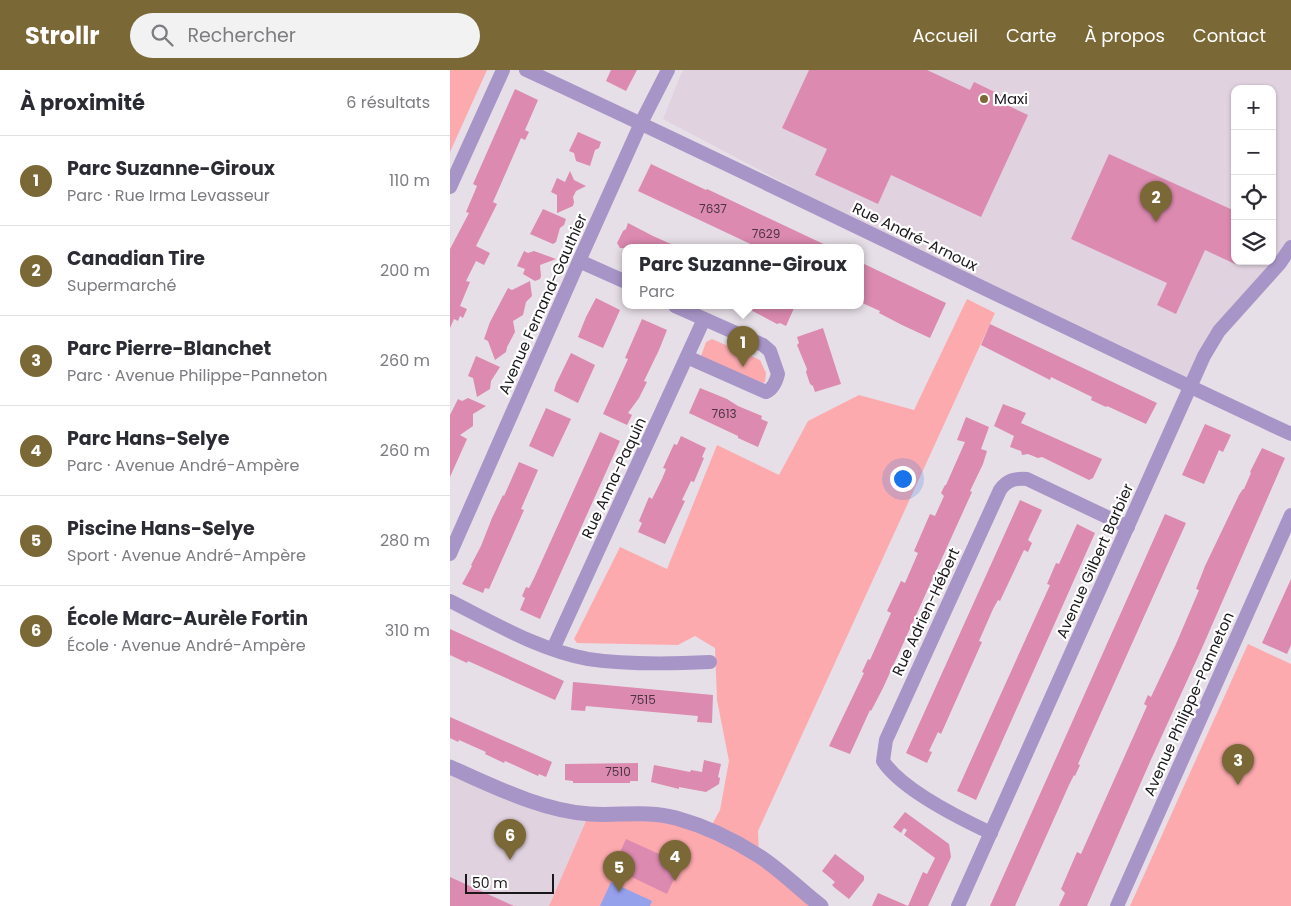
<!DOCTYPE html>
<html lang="fr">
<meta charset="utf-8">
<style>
body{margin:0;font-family:Poppins,sans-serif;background:#f2f2f3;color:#2b2b33}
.controls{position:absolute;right:15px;top:15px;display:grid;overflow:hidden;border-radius:10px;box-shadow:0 1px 4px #0004}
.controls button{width:45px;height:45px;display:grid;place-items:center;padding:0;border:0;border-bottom:1px solid #e1e1e2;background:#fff;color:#2b2b33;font:25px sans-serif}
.scale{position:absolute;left:15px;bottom:12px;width:89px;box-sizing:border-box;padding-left:5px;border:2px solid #1b181b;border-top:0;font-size:14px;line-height:18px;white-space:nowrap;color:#1b181b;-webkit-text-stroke:4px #fff;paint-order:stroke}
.you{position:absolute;left:452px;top:408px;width:18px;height:18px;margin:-12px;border:4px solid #fff;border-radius:50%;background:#1a73e8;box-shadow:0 0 0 8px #1a73e833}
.badge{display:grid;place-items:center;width:32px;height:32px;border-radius:50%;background:#7a6836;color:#fff;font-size:16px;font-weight:700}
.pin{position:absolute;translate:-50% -41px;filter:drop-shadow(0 1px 2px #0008)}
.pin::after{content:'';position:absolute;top:26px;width:18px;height:15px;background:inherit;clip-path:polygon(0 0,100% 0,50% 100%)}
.popup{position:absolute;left:172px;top:174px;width:242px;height:65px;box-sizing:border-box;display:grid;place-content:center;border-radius:10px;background:#fff;filter:drop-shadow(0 1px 4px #0005);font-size:16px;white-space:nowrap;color:#7c7c81}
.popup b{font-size:19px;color:#2b2b33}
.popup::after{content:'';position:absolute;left:50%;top:100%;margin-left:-10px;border:10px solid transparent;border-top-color:#fff}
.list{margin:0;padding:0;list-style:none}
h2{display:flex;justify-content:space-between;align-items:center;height:65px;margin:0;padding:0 20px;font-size:21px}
h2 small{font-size:16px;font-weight:400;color:#7c7c81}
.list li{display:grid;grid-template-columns:32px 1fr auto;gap:15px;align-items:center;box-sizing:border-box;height:90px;padding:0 20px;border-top:1px solid #e1e1e2}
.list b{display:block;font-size:19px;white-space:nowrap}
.list p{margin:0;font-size:16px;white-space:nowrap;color:#7c7c81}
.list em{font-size:16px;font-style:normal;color:#7c7c81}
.icon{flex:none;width:28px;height:28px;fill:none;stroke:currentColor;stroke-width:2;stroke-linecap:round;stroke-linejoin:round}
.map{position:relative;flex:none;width:841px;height:836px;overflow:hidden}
header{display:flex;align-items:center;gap:30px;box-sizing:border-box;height:70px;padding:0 25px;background:#7a6836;color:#fff}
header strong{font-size:24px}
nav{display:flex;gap:28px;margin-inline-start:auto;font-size:18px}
.search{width:350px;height:45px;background:#f2f2f3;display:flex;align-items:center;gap:12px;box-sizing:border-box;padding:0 18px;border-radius:28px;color:#7c7c81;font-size:19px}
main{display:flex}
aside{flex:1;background:#fff}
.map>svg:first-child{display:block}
.built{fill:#e0d2df;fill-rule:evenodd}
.green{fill:#fdaaaf}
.water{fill:#96a1ec}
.building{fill:#dc8ab0}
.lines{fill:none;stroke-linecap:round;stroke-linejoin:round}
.minor{stroke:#a895c8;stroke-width:14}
.tertiary{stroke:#a895c8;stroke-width:15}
.poi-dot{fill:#7a6836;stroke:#fff;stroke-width:2}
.labels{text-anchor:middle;stroke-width:4.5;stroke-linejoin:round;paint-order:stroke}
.number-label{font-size:12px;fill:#4b3440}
.poi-label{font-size:15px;fill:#1b181b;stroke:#fff;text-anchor:start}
.street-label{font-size:15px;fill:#1b181b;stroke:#fff}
</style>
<header>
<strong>Strollr</strong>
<div class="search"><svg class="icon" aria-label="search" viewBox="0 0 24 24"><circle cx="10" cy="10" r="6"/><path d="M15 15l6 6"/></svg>Rechercher</div>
<nav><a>Accueil</a><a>Carte</a><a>À propos</a><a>Contact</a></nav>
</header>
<main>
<aside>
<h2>À proximité<small>6 résultats</small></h2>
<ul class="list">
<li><span class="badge">1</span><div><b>Parc Suzanne-Giroux</b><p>Parc · Rue Irma Levasseur</p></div><em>110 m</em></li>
<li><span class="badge">2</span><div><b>Canadian Tire</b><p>Supermarché</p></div><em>200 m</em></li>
<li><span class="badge">3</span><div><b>Parc Pierre-Blanchet</b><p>Parc · Avenue Philippe-Panneton</p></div><em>260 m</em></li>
<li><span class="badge">4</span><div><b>Parc Hans-Selye</b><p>Parc · Avenue André-Ampère</p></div><em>260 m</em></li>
<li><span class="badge">5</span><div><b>Piscine Hans-Selye</b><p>Sport · Avenue André-Ampère</p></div><em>280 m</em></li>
<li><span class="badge">6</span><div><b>École Marc-Aurèle Fortin</b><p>École · Avenue André-Ampère</p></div><em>310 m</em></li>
</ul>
</aside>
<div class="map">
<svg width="841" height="836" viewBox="0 0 841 836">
<rect width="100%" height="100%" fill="#e7dfe7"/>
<g class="built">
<path d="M234,0H841V177L789,238L740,317L532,217L213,49L231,4ZM785,19H822V191H785Z"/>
<path d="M0,697L139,744L99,836H0Z"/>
</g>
<g class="green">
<path d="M0,0H37L0,82Z"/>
<path d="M517,229L545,243L308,761L309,786L371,836H99L139,744L195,742L259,760L270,740L279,691L267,630L265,578L245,566L228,575L127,573L124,569L170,477L217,499L267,375L329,405L358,351L409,325L464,340Z"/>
<path d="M262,269L310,290L316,303L315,312L309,314L251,286L256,272Z"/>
<path d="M798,574L841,594V836H680Z"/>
</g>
<path class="water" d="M161,812L202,831L200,836H150Z"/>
<g class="building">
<path d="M161,0H187L176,21L156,11Z"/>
<path d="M359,0H477L520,20L524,12L553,26L550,32L578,45L531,147L441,105L428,134L365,105L377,79L332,58Z"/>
<path d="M65,19L88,30L75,60L79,62L75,70L71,68L43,132L47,134L26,176L40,183L34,195L26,191L16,211L20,212L10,236L17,239L13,248L10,246L8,251L4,249L0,258V179L19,143L16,142L27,116L23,114Z"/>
<path d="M128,62L151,72L149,78L145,80L140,96L126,91L124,83L119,81Z"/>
<path d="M659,84L785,141V194L755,180L726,244L707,235L717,213L621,169Z"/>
<path d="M201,94L256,120L257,119L382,178H309L188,121Z"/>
<path d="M120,101L124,110L136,116L126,121L123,127L124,132L123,136L107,143V125L101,122L107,108L115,112Z"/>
<path d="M93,139L116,149L114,155L110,158L106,172L103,174L80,164Z"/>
<path d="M178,153L203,166L230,178H170L167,173L173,161L176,159Z"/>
<path d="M74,181L78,183L84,181L106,189L90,195L91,206L90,209L85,211L73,204L75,199L67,196Z"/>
<path d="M410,192L496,233L480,268L452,255L429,243L430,241L410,232Z"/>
<path d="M80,211L82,226L76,232L73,245L63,251L65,262L57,277L56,282L45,290L38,271L34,269L40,252L58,218L62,220Z"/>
<path d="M146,228L170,240L153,278L128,267L136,247Z"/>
<path d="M293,236H345L336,256L330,253L327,254Z"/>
<path d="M192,249L217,260L209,280L194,311L197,312L189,328L178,343L182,345L177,355L153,344L178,289L175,288Z"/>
<path d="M540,254L707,333L696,354L657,336L656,337L641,330L642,327L601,307L600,310L531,275Z"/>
<path d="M373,258L391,314L365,322L363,316L360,314L356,302L357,299L347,275L349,273L347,267Z"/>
<path d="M121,283L145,295L128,333L104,321L106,314Z"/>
<path d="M26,286L50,297L41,311L40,319L27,327L23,308L18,306Z"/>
<path d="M250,318L277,329L288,336L312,346L311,349L318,352L308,377L288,368V366L239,343Z"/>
<path d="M18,328L36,336L23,344V356L10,365L17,369L0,407V345L8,329L12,331Z"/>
<path d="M553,334L576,343L571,353L652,389L643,408L639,410L592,387L588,388L578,384L572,385L571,381L560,377L564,366L544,356Z"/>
<path d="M96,338L121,349L103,387L79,376Z"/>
<path d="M516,347L539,357L531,379L537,381L533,394L520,421L522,422L433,618L421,641L420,640L400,684L379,676L414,603L412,602L418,589L420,590L441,543L437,541L451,511L455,513L468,483L464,481L480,444L485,446L494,426L491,423L495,415H496L515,372L507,370Z"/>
<path d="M755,354L781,365L773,382L769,380L754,414L732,405Z"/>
<path d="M150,362L170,371L90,549L70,540L75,528L72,526L76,517L79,518L85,506Z"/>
<path d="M231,366L256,378L252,387L254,388L244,412L241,411L232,430L235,431L215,474L188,462L192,453L189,451L199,427L202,429L212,409L216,399L213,398L224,374L227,375Z"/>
<path d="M812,378L835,388L752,578L699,694L637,836H609L615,823L611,819L627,782L631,784L697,636L694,634L698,625L701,627L726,574L749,520L746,519L755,496L789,425L793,419H794L801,403L800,402Z"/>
<path d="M69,392L88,400L71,439L74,440L47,501L39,519L35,518L33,523L12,514L22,496L21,495L31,476L42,448L53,425L54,426Z"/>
<path d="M570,430L592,440L578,470L582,473L578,482L574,480L550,531L548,530L543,539L529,571L532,572L491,664L488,662L479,681L482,682L477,693L456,683Z"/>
<path d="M715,444L736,453L628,694L630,695L625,706L624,705L619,715L565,836H540Z"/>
<path d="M627,454L645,463L526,730L507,721L600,515L597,514L606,493L609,494Z"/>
<path d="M841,509V575L837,584L812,573Z"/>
<path d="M0,559L114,611L105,630L18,591L17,593L0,585Z"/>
<path d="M123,612L263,625L262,653L247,652L248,646L136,636L135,641L121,640Z"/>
<path d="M0,647L102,692L96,707L89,704L88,706L55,691L54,693L35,684L36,682L9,670L8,672L0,668Z"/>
<path d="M254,690L271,694L268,707L270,708L269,714L256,722L229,717V719L201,712L204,695L240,702L241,700L252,702Z"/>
<path d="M188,693V711H180V713H123V711L115,710V694Z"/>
<path d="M455,742L499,774L501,787L478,836H422L428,823L458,836L473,802L477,804L485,788L454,765L457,760L454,758L451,763L443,757Z"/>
<path d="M176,769L231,794L217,824L163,798Z"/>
<path d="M385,784L414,806V810L399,829L385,818L382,815L385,812L372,801Z"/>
<path d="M0,807L64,836H0Z"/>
</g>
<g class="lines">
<g class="minor">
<path d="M76,0C332,118 584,245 841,364"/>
<path d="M0,117L53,0"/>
<path d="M129,191L176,212"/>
<path d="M225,236L313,275L320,281L328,304C326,312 323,319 316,322L237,287"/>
<path d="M0,484L129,191L191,53L218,0"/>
<path d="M0,531C44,553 89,580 138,589C178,595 220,594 260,592"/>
<path d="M103,579L254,249"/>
<path d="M541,763C511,749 451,719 433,691L436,670L550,420C557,410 565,408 577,409L678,457"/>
<path d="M508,836L754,286L769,261L830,193L841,177"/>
<path d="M667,836L841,445"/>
</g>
<path class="tertiary" d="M0,697C43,716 92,741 140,744C169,746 197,740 226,748C255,756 284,770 309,786C331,800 350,820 371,836"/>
</g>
<circle class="poi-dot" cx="534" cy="29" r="5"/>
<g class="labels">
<g class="number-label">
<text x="263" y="143">7637</text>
<text x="316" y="168">7629</text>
<text x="274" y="348">7613</text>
<text x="193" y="634">7515</text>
<text x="168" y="706">7510</text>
</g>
<g class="poi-label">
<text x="544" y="34">Maxi</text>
</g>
<g class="street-label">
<text transform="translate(465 167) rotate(26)" y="5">Rue André-Arnoux</text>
<text transform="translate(93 234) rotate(-66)" y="5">Avenue Fernand-Gauthier</text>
<text transform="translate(164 408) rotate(-65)" y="5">Rue Anna-Paquin</text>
<text transform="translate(645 491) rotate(-66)" y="5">Avenue Gilbert Barbier</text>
<text transform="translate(476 542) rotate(-65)" y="5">Rue Adrien-Hébert</text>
<text transform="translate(739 634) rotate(-66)" y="5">Avenue Philippe-Panneton</text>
</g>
</g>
</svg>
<div class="controls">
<button>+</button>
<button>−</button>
<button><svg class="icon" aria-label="locate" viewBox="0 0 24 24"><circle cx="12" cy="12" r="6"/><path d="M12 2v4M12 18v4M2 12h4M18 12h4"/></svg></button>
<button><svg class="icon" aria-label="layers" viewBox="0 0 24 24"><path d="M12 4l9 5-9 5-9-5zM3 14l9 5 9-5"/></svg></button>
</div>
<div class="scale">50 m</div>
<div class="you"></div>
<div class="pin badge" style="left:293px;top:297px">1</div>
<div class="popup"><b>Parc Suzanne-Giroux</b>Parc</div>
<div class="pin badge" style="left:706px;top:152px">2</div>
<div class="pin badge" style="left:788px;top:715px">3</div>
<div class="pin badge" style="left:225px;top:811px">4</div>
<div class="pin badge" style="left:169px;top:822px">5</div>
<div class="pin badge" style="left:60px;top:790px">6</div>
</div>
</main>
